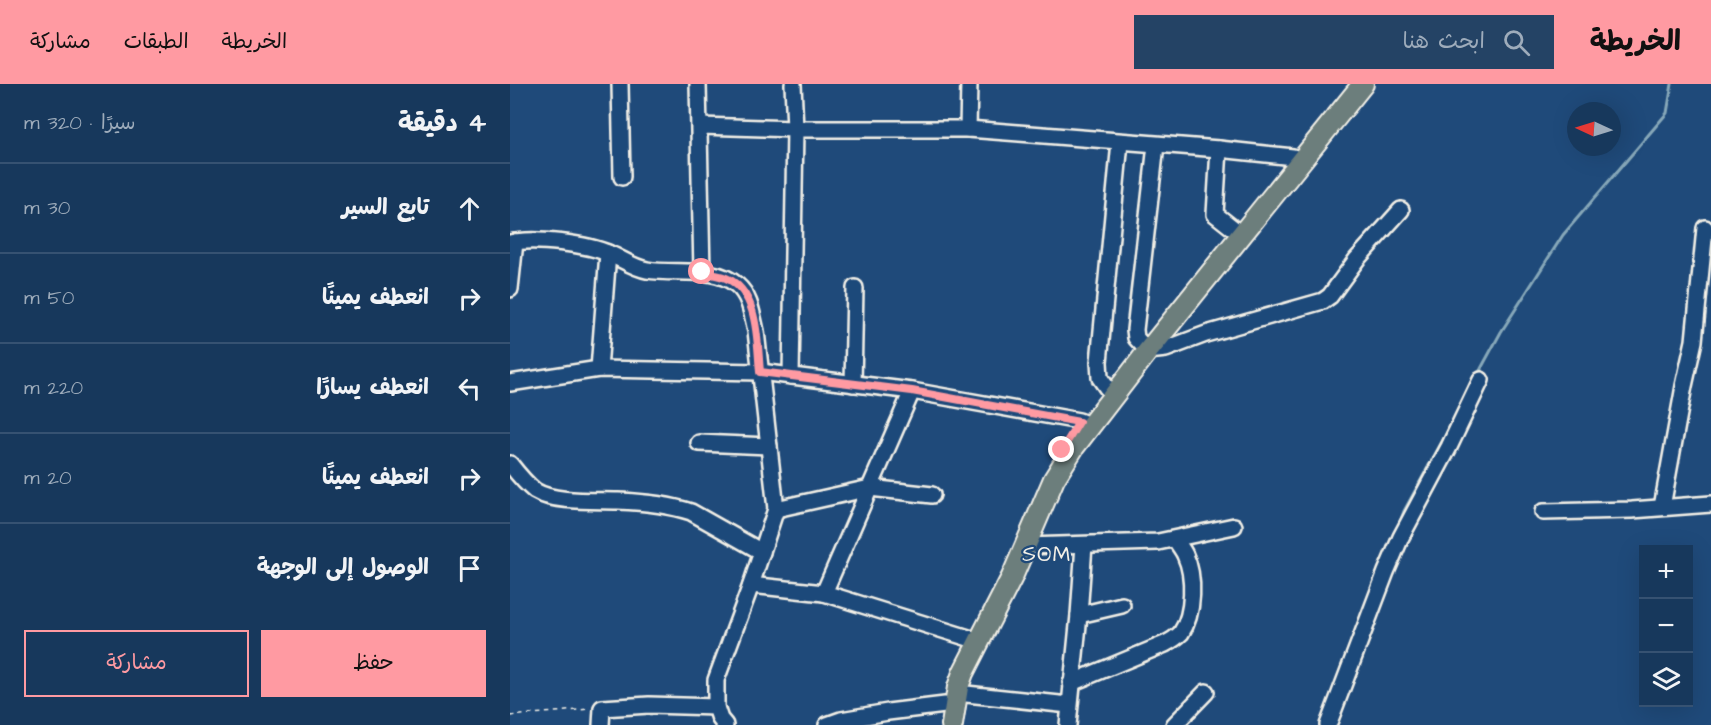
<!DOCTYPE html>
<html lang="ar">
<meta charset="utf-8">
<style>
body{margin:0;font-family:"Architects Daughter","Playpen Sans Arabic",sans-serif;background:#244365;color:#f1f3f6;direction:rtl}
.controls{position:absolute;right:18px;bottom:18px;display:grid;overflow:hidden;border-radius:0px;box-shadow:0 6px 24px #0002}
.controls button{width:54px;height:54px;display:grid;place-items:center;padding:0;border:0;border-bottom:2px solid #365272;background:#17385c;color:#f1f3f6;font:30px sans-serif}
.compass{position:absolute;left:1057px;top:18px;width:54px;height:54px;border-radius:50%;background:#17385c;box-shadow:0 6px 24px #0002;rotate:274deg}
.stop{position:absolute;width:18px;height:18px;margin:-14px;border:4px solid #ff9aa2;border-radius:50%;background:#fff}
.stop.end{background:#ff9aa2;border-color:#fff;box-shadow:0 2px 6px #0008}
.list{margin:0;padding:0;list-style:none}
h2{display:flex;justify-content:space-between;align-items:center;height:78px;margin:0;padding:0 24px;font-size:26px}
h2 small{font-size:20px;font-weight:400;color:#9eacbb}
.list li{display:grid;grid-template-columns:39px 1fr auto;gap:18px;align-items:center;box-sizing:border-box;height:90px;padding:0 24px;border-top:2px solid #365272}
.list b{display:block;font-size:22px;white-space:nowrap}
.list em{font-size:20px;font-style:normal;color:#9eacbb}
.actions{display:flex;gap:12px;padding:18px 24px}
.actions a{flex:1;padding:14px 0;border:2px solid #ff9aa2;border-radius:0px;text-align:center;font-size:21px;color:#ff9aa2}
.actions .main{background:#ff9aa2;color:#111}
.icon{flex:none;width:33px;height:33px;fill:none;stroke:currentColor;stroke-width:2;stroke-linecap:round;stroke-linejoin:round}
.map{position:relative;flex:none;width:1201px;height:641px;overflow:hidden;direction:ltr}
header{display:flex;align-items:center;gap:36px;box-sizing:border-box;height:84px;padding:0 30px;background:#ff9aa2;color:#111}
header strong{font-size:28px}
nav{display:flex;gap:33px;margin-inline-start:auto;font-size:21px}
.search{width:420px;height:54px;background:#244365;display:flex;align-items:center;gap:15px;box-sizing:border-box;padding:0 21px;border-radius:0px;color:#9eacbb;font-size:22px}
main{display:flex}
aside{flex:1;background:#17385c}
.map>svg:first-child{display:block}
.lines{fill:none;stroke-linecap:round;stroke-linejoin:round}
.stream{stroke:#87a8b9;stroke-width:3}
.minor-casing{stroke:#f4f1e8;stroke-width:20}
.major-casing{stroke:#f4f1e8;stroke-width:24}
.path{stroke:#f4f1e8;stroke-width:1.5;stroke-dasharray:4.5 4.5;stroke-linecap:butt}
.minor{stroke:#1f4a7a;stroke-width:15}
.major{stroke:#6c7e7c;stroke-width:20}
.route{stroke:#ff9aa2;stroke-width:8}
.labels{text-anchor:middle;stroke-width:4.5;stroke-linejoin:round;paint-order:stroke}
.quarter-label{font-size:21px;letter-spacing:1.5px;fill:#f4f1e8;stroke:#1f4a7a}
</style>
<header>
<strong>الخريطة</strong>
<div class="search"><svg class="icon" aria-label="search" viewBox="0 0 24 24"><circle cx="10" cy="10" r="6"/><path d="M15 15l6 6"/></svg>ابحث هنا</div>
<nav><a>الخريطة</a><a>الطبقات</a><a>مشاركة</a></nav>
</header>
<main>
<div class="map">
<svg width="1201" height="641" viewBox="0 0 1201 641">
<rect width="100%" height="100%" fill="#1f4a7a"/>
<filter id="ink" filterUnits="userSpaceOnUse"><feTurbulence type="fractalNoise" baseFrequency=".0167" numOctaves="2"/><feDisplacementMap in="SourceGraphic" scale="12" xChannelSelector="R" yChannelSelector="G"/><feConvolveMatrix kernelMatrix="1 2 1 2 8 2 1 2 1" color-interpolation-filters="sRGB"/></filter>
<g filter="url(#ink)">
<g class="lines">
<g class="stream">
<path d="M967,292L991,248L1053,151L1157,29L1162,0"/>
<path d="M887,446L894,427L947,330"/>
</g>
<defs>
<g id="minor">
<path d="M110,0L112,93"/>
<path d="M188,0L192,188"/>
<path d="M190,42L285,45H458L709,65L783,73"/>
<path d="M458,45L459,0"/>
<path d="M646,61L625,246L626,254L638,267L656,265L696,250L813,217L820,212L847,175L891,126"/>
<path d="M709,65L705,130L724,145"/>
<path d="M0,159C23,153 78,160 100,170C112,175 124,184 137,186C165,191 204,181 227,201C240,212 242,230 246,247L266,425L241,501L206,596V623L210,635L215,641"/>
<path d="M0,205L5,158"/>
<path d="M89,285L98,169"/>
<path d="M281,292L285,45L283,0"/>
<path d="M0,299L89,285L250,288L402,307L569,337L579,341"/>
<path d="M343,300L345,204"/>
<path d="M597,304L590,294L589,278L610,58"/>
<path d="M189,359L259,362"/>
<path d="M0,380C7,389 16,400 25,407C44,419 86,416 108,417C133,418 157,420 181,428L252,468"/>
<path d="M1152,423L1174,302L1184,257L1195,144"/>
<path d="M266,425L360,404L422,411"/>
<path d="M1033,428L1122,426L1201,420"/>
<path d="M516,462L648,458L724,442"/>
<path d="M241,501L314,509L462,555"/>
<path d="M314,509L402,307"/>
<path d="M569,531L612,521"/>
<path d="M561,599L655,560C661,557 666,554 671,549C684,530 685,492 675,471C673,466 668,460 665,455"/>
<path d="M447,609L559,621"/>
<path d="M91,641L92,624L139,621L206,623"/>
<path d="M317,641L331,636L378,628L435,621"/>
<path d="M558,641L569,531L574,461"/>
<path d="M664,641L696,608"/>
<path d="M818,641L876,488L891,453L939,363L971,296"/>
</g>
<path id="major" d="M442,641L448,603L453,589L502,493L544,395L564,363L638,267L853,0"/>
</defs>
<use href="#minor" class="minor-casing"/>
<use href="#major" class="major-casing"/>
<path class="path" d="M0,632L79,625"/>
<use href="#minor" class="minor"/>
<use href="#major" class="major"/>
</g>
</g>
<g class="lines" filter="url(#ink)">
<path class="route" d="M192,188C200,190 208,191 216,194C249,208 247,257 250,288L402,307L569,338L552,366"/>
</g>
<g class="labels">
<g class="quarter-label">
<text x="537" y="477">SOM</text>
</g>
</g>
</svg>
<div class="controls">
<button>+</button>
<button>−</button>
<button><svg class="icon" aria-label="layers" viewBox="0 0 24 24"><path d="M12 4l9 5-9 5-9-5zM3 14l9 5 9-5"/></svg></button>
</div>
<svg class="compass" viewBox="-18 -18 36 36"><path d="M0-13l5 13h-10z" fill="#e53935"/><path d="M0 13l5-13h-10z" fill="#9eacbb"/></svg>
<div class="stop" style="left:192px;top:188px"></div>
<div class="stop end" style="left:552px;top:366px"></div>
</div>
<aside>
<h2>4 دقيقة<small>سيرًا · 320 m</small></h2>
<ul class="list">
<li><svg class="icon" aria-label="ahead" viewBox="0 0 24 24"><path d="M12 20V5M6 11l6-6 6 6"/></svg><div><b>تابع السير</b></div><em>30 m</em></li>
<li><svg class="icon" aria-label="right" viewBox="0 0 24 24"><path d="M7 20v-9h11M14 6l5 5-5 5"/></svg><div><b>انعطف يمينًا</b></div><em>50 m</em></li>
<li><svg class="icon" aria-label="left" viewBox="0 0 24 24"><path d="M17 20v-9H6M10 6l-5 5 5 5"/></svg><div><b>انعطف يسارًا</b></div><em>220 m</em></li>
<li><svg class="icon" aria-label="right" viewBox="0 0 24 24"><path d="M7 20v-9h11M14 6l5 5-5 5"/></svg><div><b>انعطف يمينًا</b></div><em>20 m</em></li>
<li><svg class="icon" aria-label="arrive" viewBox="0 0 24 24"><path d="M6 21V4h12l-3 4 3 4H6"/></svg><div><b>الوصول إلى الوجهة</b></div></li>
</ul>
<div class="actions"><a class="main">حفظ</a><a>مشاركة</a></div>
</aside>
</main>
